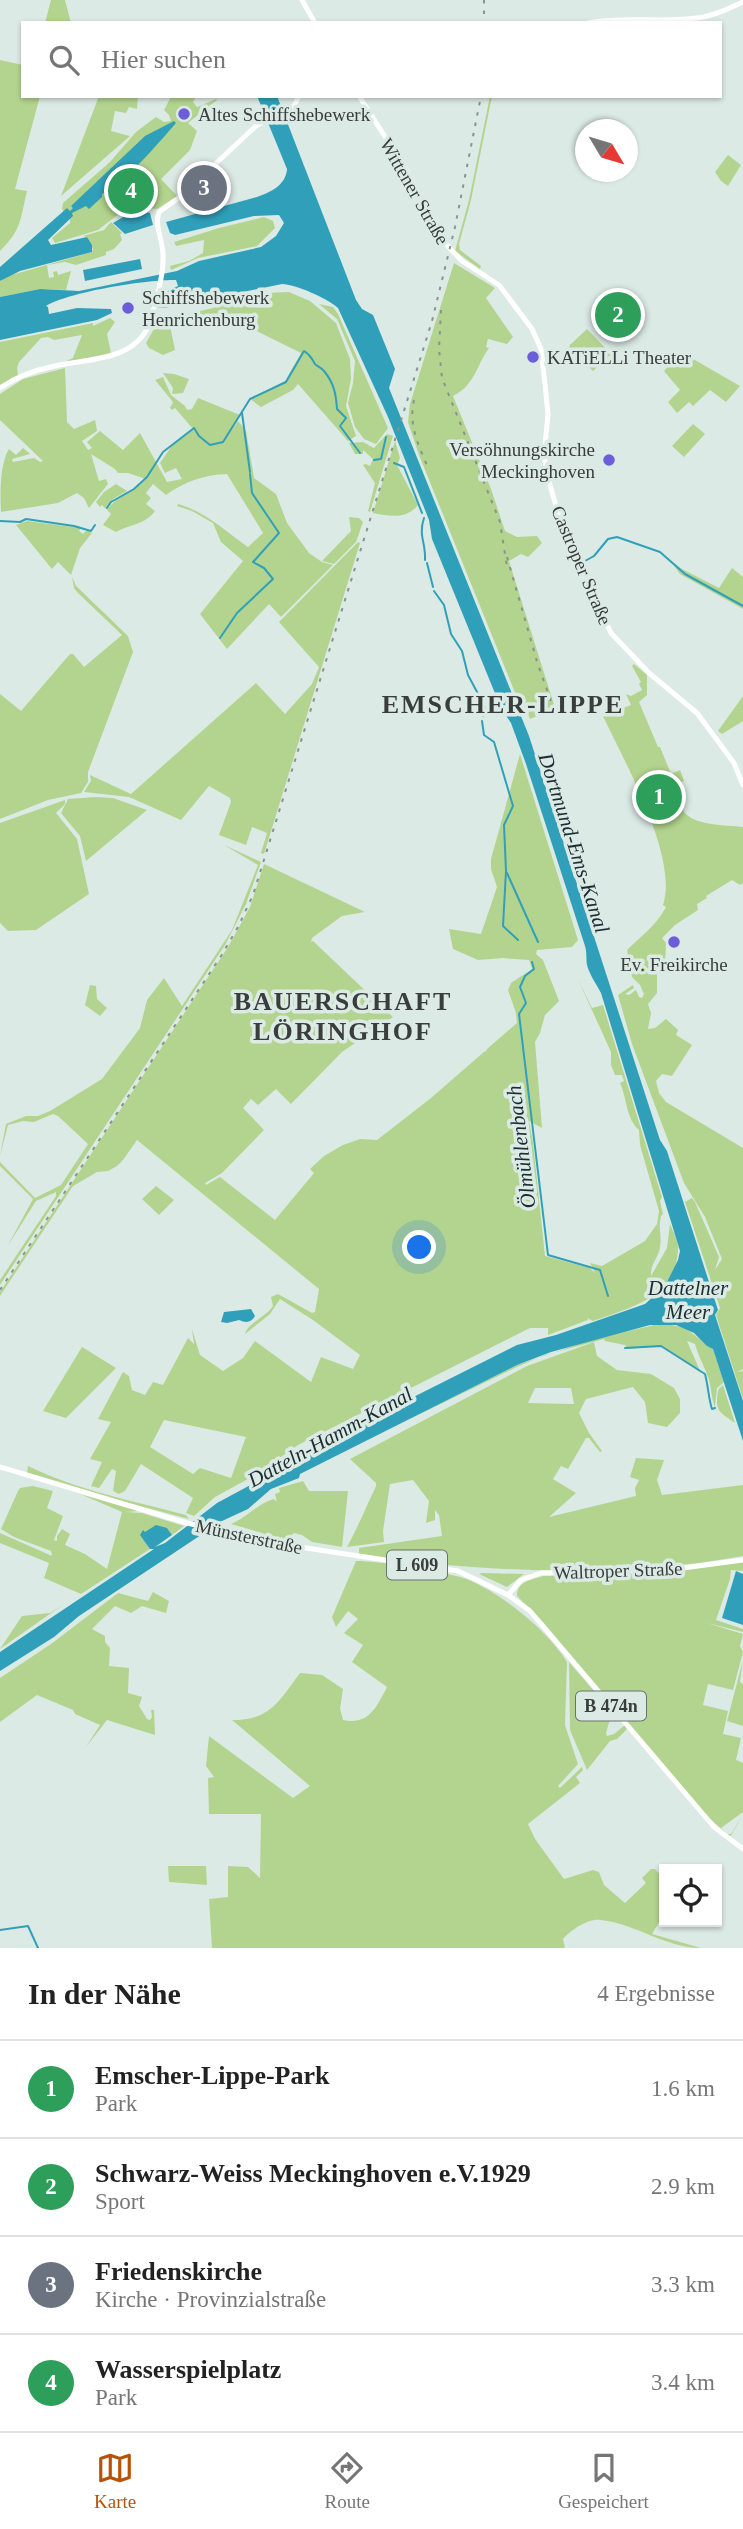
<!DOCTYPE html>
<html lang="de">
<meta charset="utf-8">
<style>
body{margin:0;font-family:Georgia,serif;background:#f6f6f6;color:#222}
.controls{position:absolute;right:21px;bottom:21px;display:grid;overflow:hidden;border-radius:0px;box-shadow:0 2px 5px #0004}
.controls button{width:63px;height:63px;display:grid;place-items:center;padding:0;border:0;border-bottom:2px solid #e0e0e0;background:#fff;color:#222;font:35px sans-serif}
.compass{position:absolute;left:575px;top:119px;width:63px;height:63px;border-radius:50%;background:#fff;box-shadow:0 2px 5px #0004;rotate:128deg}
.you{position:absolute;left:420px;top:1248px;width:24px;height:24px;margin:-18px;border:5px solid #fff;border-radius:50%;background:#1a73e8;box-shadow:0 0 0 10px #1a73e833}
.badge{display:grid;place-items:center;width:46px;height:46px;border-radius:50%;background:#b45309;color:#fff;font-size:23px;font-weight:700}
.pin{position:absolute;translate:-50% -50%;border:4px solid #fff;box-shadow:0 2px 7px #0006}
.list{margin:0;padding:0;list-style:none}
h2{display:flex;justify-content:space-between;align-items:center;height:91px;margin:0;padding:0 28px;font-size:30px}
h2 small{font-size:23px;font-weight:400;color:#767676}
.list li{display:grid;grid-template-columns:46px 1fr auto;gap:21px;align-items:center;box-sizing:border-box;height:98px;padding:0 28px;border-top:2px solid #e0e0e0}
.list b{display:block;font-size:26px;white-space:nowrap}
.list p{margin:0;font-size:23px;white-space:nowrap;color:#767676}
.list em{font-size:23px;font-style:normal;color:#767676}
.icon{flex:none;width:38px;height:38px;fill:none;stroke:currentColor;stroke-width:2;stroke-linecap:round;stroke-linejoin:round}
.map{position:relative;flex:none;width:743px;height:1948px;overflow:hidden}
.search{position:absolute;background:#fff;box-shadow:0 2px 5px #0004;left:21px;right:21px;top:21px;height:77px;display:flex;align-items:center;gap:18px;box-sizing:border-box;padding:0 24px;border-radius:0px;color:#767676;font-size:26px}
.sheet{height:483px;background:#fff}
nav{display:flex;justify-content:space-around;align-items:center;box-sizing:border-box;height:98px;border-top:2px solid #e0e0e0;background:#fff;font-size:19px;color:#767676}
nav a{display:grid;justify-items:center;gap:4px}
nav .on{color:#b45309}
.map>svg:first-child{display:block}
.green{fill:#b3d48e;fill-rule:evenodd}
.water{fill:#30a0ba}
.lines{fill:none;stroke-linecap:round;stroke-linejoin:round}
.stream{stroke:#30a0ba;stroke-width:2}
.major{stroke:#fff;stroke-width:5}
.rail{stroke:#89938f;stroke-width:2;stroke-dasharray:3.5 7;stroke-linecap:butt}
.poi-dot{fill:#6b5ed8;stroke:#dceae5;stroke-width:2.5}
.labels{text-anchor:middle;stroke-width:7;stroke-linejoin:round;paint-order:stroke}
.shield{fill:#dceae5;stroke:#6a726f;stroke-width:2}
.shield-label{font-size:18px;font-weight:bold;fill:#393e3c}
.poi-label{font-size:19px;fill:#393e3c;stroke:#dceae5;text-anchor:start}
.street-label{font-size:19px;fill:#393e3c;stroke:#dceae5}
.water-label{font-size:21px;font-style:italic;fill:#1a2d33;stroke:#dceae5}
.district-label{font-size:26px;font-weight:bold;letter-spacing:2px;fill:#393e3c;stroke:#dceae5}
</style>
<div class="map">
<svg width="743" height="1948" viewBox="0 0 743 1948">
<rect width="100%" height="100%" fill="#dceae5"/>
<g class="green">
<path d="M51,0H65L71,23H45Z"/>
<path d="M0,60L23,65V96H40L15,189L27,191C20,220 22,229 0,251Z"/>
<path d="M99,96L138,97L137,109L129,107L126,113L115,111L111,131L130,136L61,196Z"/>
<path d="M196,96L193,102L197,107L216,99L217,100L188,123L197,131L190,150L161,179L177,196L157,209L140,208L120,213L98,230L55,243L52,238L70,223V219L62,209L63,203L110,162L136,132L156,117L164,122L171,121L169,115L164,110L171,97Z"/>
<path d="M490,96H492L471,200L459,244L460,250L481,266L480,269L455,251L469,200Z"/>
<path d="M728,155L741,165L728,186L721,181L715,172Z"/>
<path d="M264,217L273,221L275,228L257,246L198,258L171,270L170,266L189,261L203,253L204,240L176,246L174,242L219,228Z"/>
<path d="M111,222L122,233L120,234L122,240L114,249L106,252V255L76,265L65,262L47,265L49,278L54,277L53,272L57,271L58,275L71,271L66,290L40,289L0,297V281L8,276L92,252L93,249L87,237L83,236L104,230Z"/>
<path d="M454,263L495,288L486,298L513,337L507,344L488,339L486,347L489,348C476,366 475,385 453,396L491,489L505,531L517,537L537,536L542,543L528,557L521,554L509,561L555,708L530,719L526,709L522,710L419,455L408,422L410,404Z"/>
<path d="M289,292L310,301L336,323L350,359L351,379L346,406L356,436L348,441L298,384L293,390L261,407L250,399L285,381L301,353L222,314L174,325L171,318L242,301V298L267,293Z"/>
<path d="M614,295L638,319L622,335L598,310Z"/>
<path d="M319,304L333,307L338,314L388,428L376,444L364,439L355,427L348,403L353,383L355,361L337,319Z"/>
<path d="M110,318L115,322L107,334L111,353L109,355L64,362L73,358L82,335L54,340L48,337L41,338L19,362L17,368L18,375L0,386V342L93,323V326Z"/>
<path d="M169,320L175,350L163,355L149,348L146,343L158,322Z"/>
<path d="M587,329L611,354L593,371L569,346Z"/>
<path d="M681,352L740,386L726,402L710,390L693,406L689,402L677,413L668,402L680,390L664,371Z"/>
<path d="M65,368L67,422L74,429L95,420L97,431L82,441L88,450L92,448L87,442L100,431L123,450L140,433L167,482L182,479L176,468L165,473L160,463L173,444L193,429L175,408L172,410L170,408L173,402L155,380L163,377L171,395L185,406L187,410L192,409L198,398L240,415L224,440L238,421L246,431L254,478L276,494L287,523L309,553L322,562L333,565L281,617L269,604L227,649L200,614L243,561L221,542L213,523L192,511L177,506L178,504C206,512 225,531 248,547L263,533L227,474C203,475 186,481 166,495L153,484L146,493L151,498L146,504L155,511C145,525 130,524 116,532L103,525L111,514L107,510C116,496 134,491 146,479L128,473H118L115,469L91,454L99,481L106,479L108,484L89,508L84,498L77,493L58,503L1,512C0,493 0,463 9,449L16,455L23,448L30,454L12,459L13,462L34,458L40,462L43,461L0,420V394L23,379Z"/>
<path d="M163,373L174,374L189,379L183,393L172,394L173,388Z"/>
<path d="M693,424L705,434L684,457L672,446Z"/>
<path d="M387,434L393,436L370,512L368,511L375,483L363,465L366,464L370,466L373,459L363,450V454H355L349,443L363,442L374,448Z"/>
<path d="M395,441L400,458L397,465L418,505C406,520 389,516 373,513Z"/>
<path d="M116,484L127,491L113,499L106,509L102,505L100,507L96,502L104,492Z"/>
<path d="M349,517L359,518L363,522L356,542L334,564L322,561L351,531Z"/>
<path d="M27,521L81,528L79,531L83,534L87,530L92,533L80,548L71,575L58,562L52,569L16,525Z"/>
<path d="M358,542L360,543L264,854L261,853L267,833L252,827L246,845L219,835L231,802L230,798L209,786L181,820L129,797L84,792L91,781L90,775L131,794L256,683L285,714L312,684L319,667L279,622Z"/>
<path d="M670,560L682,569L719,588L732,568L743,577V609L680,574Z"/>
<path d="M72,577L76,586L128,636L133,652L88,772V782L81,793L48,800L0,819V694L21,711L70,654H73L84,667L122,635L77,592L74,588Z"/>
<path d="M634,664L647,675V695L639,702L658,747H660L671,774L680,770L684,781L675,785C679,794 678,804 684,812C695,826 726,825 743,827V883L740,885L732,880L706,896L707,898L697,904L698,910L675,925L662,938L666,943L665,968L657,973V993L648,1004L651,1013L648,1029L655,1028L666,1019L678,1030L676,1035L692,1045L672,1076L662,1074L656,1081L659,1093L666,1102L743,1148V1369L737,1372L743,1371V1399L716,1315L720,1308L685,1202L692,1198L695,1202L719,1257L715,1270L722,1259L705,1217L684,1183L632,1044L618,995L633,985L634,988L625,994L629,995L636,990L639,997L642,998L644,994L640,985L632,977L627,950C640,937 656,926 666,907L663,905C679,858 624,761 603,716L631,705L626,694L631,696L642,690L639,684L641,682L632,666Z"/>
<path d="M743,696V721L722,734L718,731Z"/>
<path d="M520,754L578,940L572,947L537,950L536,954L543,960L559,1001L545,1015L540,1033L535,1042L542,1128L529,1121L533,1143L545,1256L590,1268L595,1273L590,1263L602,1266L645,1241L657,1224L659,1211L640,1145L639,1130C626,1119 627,1098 620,1083L624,1081L622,1075H615L611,1065V1052L577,977L592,1008L603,1005L662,1197L660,1201L663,1214L661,1216C658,1229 662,1236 660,1247C659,1257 650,1264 651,1276L667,1248L670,1224C673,1232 679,1242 678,1250C676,1298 629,1308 593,1321L587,1318L588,1320L548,1335V1328H530L298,1445L257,1474L215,1497L194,1516L186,1513L193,1498L141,1464L125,1491L119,1494L113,1491L116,1471L112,1469L99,1488L91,1486L102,1462L90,1459L111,1422L98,1419L123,1372L129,1376L132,1390L145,1395L153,1382L163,1385L188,1338L194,1344L192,1329L200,1355L223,1371L243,1358L255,1341L311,1382L321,1357L353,1369L360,1355L313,1320L280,1299L270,1314L245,1334C248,1323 266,1317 273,1306L271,1297L278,1294L312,1313L315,1312L319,1289L137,1140L123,1160L117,1166L108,1171L97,1172L73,1186L0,1296V1292L228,947L250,907L264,864L365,912L342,916L312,938L311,942L313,941L393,1017L342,1052L291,1104L276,1089L258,1105L251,1099L243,1108L264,1130L222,1173L205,1183L206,1185L220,1177L275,1220L314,1173L310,1169L324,1156L343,1145L360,1139L377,1140L431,1098L485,1051L486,1052L487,1049L517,1023L516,1013L508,990L511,983L532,969L529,960L503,958L478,960L453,949L449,929L481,934L497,887L491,869V859ZM164,1420L246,1437L231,1478L200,1468L193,1474L150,1447Z"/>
<path d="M96,797L113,798L147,810L86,861L80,836L61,813L68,799Z"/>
<path d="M65,800V804L56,813L77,839L89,894L36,930L8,931L0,923V823Z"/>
<path d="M224,845L261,862L246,904L225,945L0,1285V1280L56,1196V1192L36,1201L7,1247L33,1199L0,1166V1162L35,1198L61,1185L88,1144L58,1116L53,1114L34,1122L23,1121L8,1125L0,1156L6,1124L26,1116H38L50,1111L102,1079L140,1028L147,1000L164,978L182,1006L232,930L258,865Z"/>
<path d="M90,985L96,986L97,999L107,1008L100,1016L85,1005Z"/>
<path d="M156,1186L174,1200L159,1215L142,1199Z"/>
<path d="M663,1323L685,1328L713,1349L724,1382L717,1388L715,1406L717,1411C711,1402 712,1388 708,1377C704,1365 698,1356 695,1344L687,1341L701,1373L662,1346L628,1349L625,1345L605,1341L604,1339L545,1355L519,1366L391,1428L517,1365L594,1339Z"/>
<path d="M594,1342L597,1356L617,1370L651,1374L674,1388L680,1399V1413L667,1427L648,1423L645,1402L633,1387L586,1399L579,1413L589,1433L602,1451L600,1452L589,1438H586L568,1469L561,1466L553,1479L576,1493L549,1517L636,1496L635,1488L639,1480L630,1477L636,1458L664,1460L657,1480L662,1495L743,1485V1556C617,1579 486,1572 359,1555V1548L442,1536L439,1515L435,1510V1520L426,1523L429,1501L413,1480L390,1484L383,1531L384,1542L347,1547C358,1527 366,1507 376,1486V1483L350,1459L527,1366ZM535,1388H571L574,1404L528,1403Z"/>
<path d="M82,1347L116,1368L66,1418L43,1411Z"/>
<path d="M723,1385L735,1423C718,1411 715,1411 718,1390Z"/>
<path d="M28,1466C77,1490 133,1501 186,1515L189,1519L110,1498L27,1473Z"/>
<path d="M303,1481L309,1491H348L342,1547L312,1542L302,1535L294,1533L284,1542L220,1528L222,1526L261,1535L262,1533L231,1524C246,1518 258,1503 274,1499L277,1502L275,1494L280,1492L279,1488Z"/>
<path d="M33,1486L53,1491L47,1508L63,1516L54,1540L57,1541V1536L62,1529L70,1534L65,1545L85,1554L107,1569L122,1512L80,1494L138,1511L125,1512L142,1513L184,1526L172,1535L167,1528L141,1535L150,1549L81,1594L44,1578L49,1563L0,1543V1533L52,1556L51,1551L14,1537L1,1529L18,1491L20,1488Z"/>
<path d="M356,1561C381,1561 446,1571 469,1580C505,1596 548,1631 567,1662L565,1725L578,1764L558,1786L560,1788L582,1767L583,1770L576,1777L580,1783L528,1824L535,1839L564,1879L593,1870L599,1872L604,1885L625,1903L646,1883L642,1878L651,1869H655L664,1880V1914L652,1934L701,1948C666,1948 636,1924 601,1920C588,1918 571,1930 563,1939L565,1948H212L209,1899L228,1897V1866L248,1867L260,1878L261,1814H209L208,1778L214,1777L206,1766L209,1736L293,1798L310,1786L232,1720C271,1720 279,1701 300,1673L322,1675L343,1689L340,1709L343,1720C369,1725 376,1708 387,1687L352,1662L363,1645L344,1633L358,1619L348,1611L336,1627L332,1617Z"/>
<path d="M743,1562V1571L731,1570L730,1579L716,1620L743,1629V1632L707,1623L743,1634L740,1646L743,1652L733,1690L708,1684L703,1705L728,1711L723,1734L741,1738L736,1760L743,1763V1812L721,1828L727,1834H731L743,1815L730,1837L703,1812L543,1622L517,1596C517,1581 531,1580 543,1576L669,1572Z"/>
<path d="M482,1573L524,1574L507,1587L479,1574Z"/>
<path d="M153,1592L169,1601L166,1613L142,1606L131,1613L115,1606L92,1629L105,1636V1642L110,1648L109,1666L129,1668L128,1693L142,1697L139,1706L147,1719L150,1720L152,1717L151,1710H154L155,1735L107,1720L86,1747L100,1725L75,1714L73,1710L37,1695L0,1722V1678L51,1644L118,1593L148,1601Z"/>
<path d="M64,1604L0,1649L22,1616L50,1613Z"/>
<path d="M743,1660L740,1682L743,1684V1726L727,1721Z"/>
<path d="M569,1662L612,1712L606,1733L607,1736L614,1734L625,1725L627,1729L617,1739L610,1741L587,1770L570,1730Z"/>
<path d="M168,1866H206L207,1885L169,1882Z"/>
</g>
<g class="water">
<path d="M257,96H277L356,300L362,309L373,315L395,369L389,388L529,736L660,1140L667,1151L718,1310L715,1315L743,1401V1441L713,1349L707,1346L694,1333L676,1325H650L551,1352L517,1365L300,1474L299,1478L271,1489L248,1509L222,1521L79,1616L54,1637L0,1671V1652L154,1549H150L140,1535L143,1530L145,1532L156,1525L167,1528L172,1535L155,1547L165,1543L217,1503L267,1476L292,1458L517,1345L556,1335L645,1304L665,1286L678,1260L680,1251L601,993C596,983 590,976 587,965C586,959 587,953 585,946L526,764L511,723L501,708L432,539L429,520L388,417L338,308C329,299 295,284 282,284L165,308L146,306V302L178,286L176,280C149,279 68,292 46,306L48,307L49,314L77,308L111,309L112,313L97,320L0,340V297L40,289L79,291L177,271L199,261L261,247L276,236L284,223L279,215L254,216L175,235L170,233L166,222L257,197C271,192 286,185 287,169Z"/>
<path d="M174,121L176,123C156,146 127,180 102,194V197L89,209L86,206L72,213L73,216L48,240L51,245L87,237L92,245V252L20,271L0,281V267L67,208L70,211L73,208L71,206L145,136Z"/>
<path d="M146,212L150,213L153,225L125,234L113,223L125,216Z"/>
<path d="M140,259L142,269L85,281L83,270Z"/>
<path d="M251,1309L255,1316C251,1323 246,1323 239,1320L227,1323L221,1322L224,1312Z"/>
<path d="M736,1571L743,1574V1625L722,1618Z"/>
</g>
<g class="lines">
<g class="stream">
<path d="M242,413L250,472"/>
<path d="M381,459L386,437"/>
<path d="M374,460L380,459"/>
<path d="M394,463L404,467L422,513"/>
<path d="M107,508L111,502L134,489L147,477L163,452L194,428L199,436L210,445L223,442L250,399L286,382L304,351C311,355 311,358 315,364C318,367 322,368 324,371C334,383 336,394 337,409L346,418L340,426L360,453"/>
<path d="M424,518C418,536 426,542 425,560"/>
<path d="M0,521L20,522L26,519L74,526L91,531L95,525"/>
<path d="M585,561L594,556L608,539L617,537L660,552L685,574L743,606"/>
<path d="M427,563L433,587"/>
<path d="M434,591L444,605L451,634L462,651L468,675L485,707L483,716"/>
<path d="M220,638L237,613L273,579L264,568L253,562L279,533L252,493L250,474"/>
<path d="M482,721L484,735L494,742L513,806L504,825L506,871L503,926L518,940"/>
<path d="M507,873L538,942"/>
<path d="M532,962L534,969L525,976L520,987L526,1003L519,1014L548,1255L600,1270L608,1296"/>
<path d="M625,1348L661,1346L705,1374C708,1385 709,1401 712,1409L715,1408"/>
<path d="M0,1930L28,1926L38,1948"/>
</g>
<g class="major">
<path d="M302,0L315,23"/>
<path d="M588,23C624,16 661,23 697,18C713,16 728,9 743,2"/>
<path d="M359,96L407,171L440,238L462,261L499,285L532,329L541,349L545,384L548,415L544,455L548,478L562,527L611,633L649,673L697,713L734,763L743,785"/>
<path d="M0,388C15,378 32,371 50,367C86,358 138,363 151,319C156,299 164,275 163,255C163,240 154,226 159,212L180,197L257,125L293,108L299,96"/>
<path d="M0,1467L187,1523L273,1543L458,1571L508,1595L521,1580L541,1573L668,1570L743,1560"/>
<path d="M508,1595L530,1611L714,1827L743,1849"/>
</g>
<g class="rail">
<path d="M484,0V23"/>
<path d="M441,310L439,349L442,378L500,522L507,567"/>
<path d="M414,400C408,425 419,446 428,468"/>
<path d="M507,557L538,665L551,701"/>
<path d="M0,1290L221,956L238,927L253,895L432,321L455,227L481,96"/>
</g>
</g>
<g class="poi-dot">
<circle cx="184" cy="114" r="7"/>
<circle cx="128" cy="308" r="7"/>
<circle cx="533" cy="357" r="7"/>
<circle cx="609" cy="460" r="7"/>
<circle cx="674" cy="942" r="7"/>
</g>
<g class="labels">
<g class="shield">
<rect x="387" y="1550.5" width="60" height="29" rx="5"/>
<rect x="576" y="1691.5" width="70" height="29" rx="5"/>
</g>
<g class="shield-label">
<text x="417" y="1571">L 609</text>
<text x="611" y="1712">B 474n</text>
</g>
<g class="poi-label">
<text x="198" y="121">Altes Schiffshebewerk</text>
<text x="142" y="304">Schiffshebewerk<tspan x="142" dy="22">Henrichenburg</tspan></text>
<text x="547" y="364">KATiELLi Theater</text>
<text x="595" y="456" text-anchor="end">Versöhnungskirche<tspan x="595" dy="22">Meckinghoven</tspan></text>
<text x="674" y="971" text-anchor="middle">Ev. Freikirche</text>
</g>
<g class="street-label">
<text transform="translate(415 191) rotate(60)" y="7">Wittener Straße</text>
<text transform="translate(582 565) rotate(67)" y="7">Castroper Straße</text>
<text transform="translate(249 1536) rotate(12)" y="7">Münsterstraße</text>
<text transform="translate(618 1570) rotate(-2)" y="7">Waltroper Straße</text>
</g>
<g class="water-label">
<text transform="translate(574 843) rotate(72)" y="7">Dortmund-Ems-Kanal</text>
<text transform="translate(521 1147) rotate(-97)" y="7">Ölmühlenbach</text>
<text x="688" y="1295">Dattelner<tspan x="688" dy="24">Meer</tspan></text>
<text transform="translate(330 1437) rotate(-29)" y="7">Datteln-Hamm-Kanal</text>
</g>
<g class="district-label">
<text x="503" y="713">EMSCHER-LIPPE</text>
<text x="343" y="1010">BAUERSCHAFT<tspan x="343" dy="30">LÖRINGHOF</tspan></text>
</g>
</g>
</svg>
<div class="controls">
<button><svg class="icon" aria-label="locate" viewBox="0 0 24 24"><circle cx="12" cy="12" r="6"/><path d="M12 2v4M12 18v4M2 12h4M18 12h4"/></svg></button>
</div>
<svg class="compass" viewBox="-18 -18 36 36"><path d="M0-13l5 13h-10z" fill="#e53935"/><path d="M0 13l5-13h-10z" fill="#767676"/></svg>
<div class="you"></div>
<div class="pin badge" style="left:659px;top:797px;background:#2e9e5b">1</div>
<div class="pin badge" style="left:618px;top:315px;background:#2e9e5b">2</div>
<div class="pin badge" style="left:204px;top:188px;background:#6b7280">3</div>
<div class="pin badge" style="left:131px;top:191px;background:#2e9e5b">4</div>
<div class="search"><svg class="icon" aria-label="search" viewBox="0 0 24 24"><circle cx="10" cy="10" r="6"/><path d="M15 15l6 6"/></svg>Hier suchen</div>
</div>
<section class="sheet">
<h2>In der Nähe<small>4 Ergebnisse</small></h2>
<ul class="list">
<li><span class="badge" style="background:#2e9e5b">1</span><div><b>Emscher-Lippe-Park</b><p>Park</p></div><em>1.6 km</em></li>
<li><span class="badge" style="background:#2e9e5b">2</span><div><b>Schwarz-Weiss Meckinghoven e.V.1929</b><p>Sport</p></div><em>2.9 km</em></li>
<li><span class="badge" style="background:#6b7280">3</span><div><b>Friedenskirche</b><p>Kirche · Provinzialstraße</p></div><em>3.3 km</em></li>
<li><span class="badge" style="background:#2e9e5b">4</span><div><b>Wasserspielplatz</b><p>Park</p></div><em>3.4 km</em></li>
</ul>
</section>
<nav>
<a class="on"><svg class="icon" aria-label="map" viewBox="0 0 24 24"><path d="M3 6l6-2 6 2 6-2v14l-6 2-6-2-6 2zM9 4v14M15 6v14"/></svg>Karte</a>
<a><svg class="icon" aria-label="directions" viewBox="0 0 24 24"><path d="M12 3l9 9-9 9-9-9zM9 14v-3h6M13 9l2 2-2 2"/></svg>Route</a>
<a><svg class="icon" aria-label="saved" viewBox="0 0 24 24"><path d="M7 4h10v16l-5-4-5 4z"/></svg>Gespeichert</a>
</nav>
